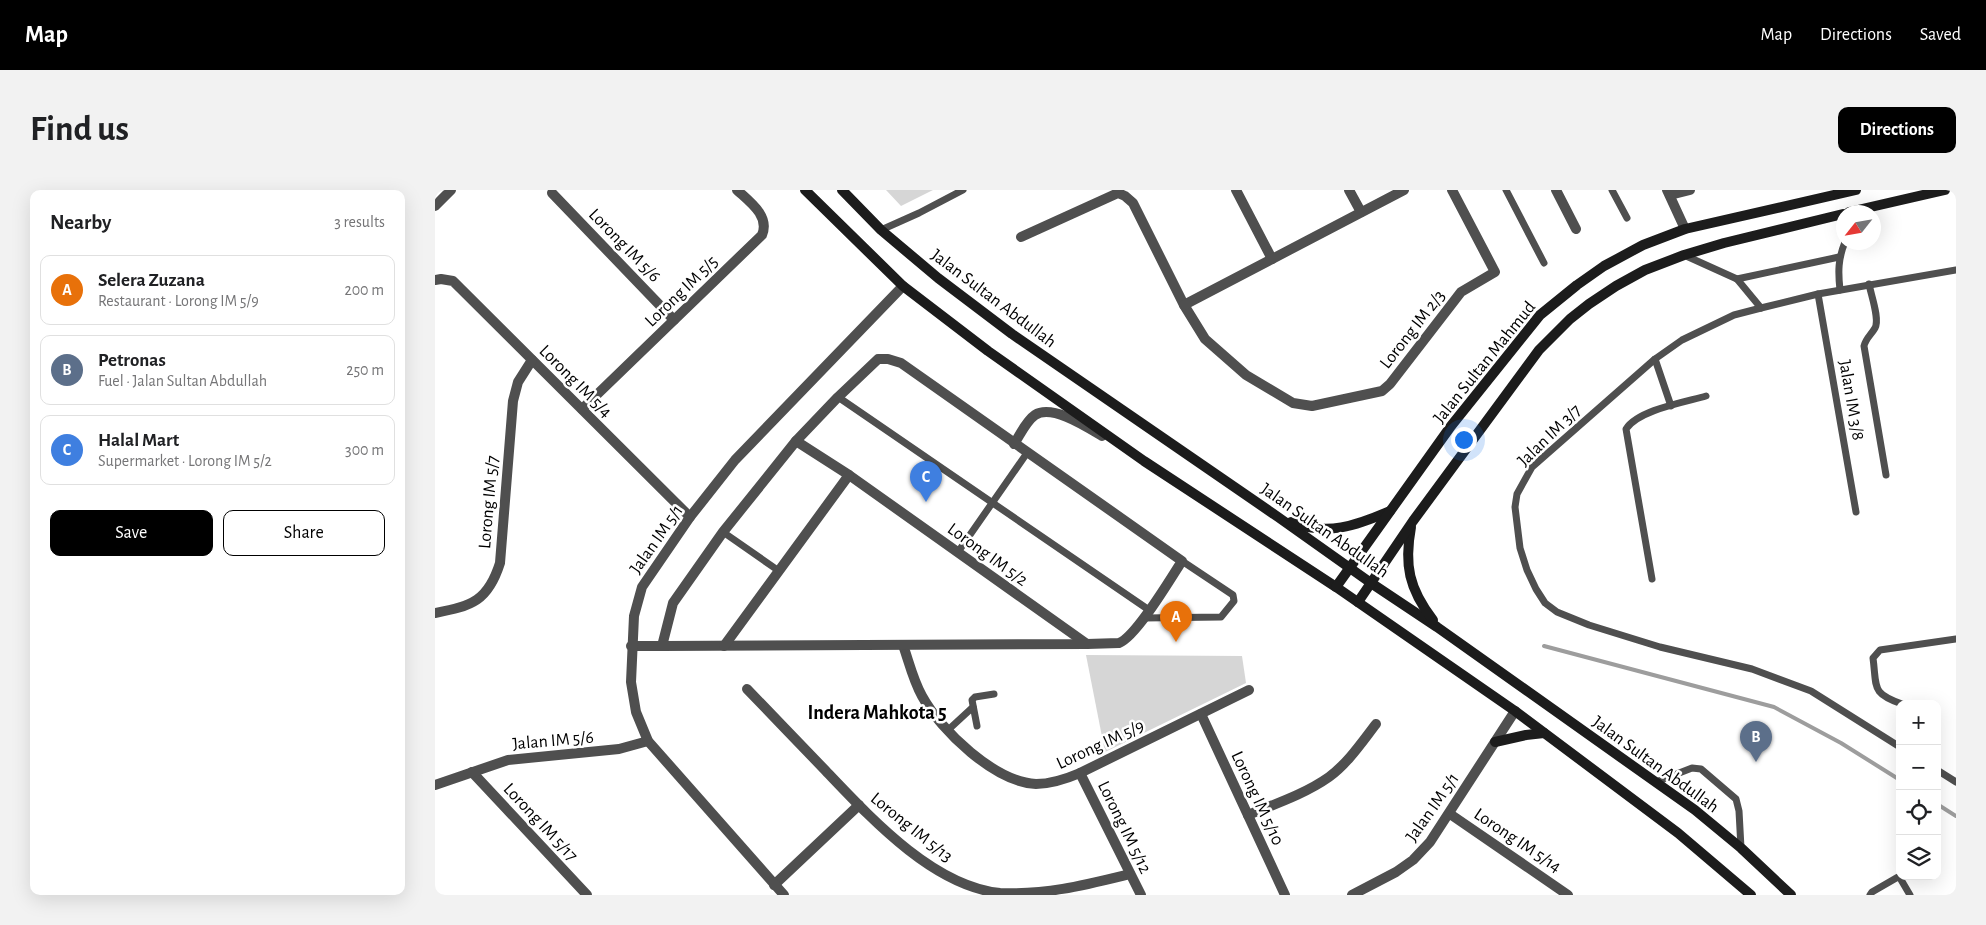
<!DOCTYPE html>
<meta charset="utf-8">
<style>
body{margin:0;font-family:"Alegreya Sans",sans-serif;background:#f2f2f2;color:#202124}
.controls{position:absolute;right:15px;bottom:15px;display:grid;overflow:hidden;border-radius:10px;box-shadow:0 5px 20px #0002}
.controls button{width:45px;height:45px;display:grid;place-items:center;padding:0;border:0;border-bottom:1px solid #e0e0e0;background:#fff;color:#202124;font:25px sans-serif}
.compass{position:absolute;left:1401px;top:15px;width:45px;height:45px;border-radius:50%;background:#fff;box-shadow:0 5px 20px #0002;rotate:239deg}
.you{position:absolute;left:1028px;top:249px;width:18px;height:18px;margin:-12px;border:4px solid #fff;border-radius:50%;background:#1a73e8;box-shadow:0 0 0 8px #1a73e833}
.badge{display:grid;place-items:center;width:32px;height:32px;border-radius:50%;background:#000;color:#fff;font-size:16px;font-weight:700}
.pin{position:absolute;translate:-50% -41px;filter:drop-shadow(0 1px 2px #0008)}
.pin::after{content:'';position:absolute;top:26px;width:18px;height:15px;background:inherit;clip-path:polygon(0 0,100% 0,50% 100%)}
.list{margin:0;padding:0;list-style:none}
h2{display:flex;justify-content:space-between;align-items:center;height:65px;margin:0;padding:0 20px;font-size:21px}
h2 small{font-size:16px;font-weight:400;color:#757577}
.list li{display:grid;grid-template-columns:32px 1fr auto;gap:15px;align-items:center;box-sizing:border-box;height:70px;margin:0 10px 10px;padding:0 10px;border:1px solid #e0e0e0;border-radius:10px}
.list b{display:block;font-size:19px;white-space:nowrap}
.list p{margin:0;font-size:16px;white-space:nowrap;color:#757577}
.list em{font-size:16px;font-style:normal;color:#757577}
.actions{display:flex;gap:10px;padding:15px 20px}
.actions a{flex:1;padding:11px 0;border:1px solid #000;border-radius:10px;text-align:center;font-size:18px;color:#000}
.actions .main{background:#000;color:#fff}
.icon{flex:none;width:28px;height:28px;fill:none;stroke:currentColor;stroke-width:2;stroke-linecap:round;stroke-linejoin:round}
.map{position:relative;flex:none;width:1521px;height:705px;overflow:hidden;border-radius:10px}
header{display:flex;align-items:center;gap:30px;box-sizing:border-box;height:70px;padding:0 25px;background:#000;color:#fff}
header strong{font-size:24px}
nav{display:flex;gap:28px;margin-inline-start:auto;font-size:18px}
.intro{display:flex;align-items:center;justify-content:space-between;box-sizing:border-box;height:120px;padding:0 30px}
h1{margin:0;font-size:35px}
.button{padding:12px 22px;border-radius:10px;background:#000;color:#fff;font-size:18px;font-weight:700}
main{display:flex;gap:30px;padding:0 30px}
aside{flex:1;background:#fff;border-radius:10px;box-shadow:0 5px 20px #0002}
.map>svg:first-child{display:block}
.green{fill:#d6d6d6}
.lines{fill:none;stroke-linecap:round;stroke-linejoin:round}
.stream{stroke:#9d9d9d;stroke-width:4}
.service{stroke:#4f4f4f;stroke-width:7}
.minor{stroke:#4f4f4f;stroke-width:10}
.tertiary{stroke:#4f4f4f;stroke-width:10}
.secondary{stroke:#1c1c1c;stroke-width:10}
.labels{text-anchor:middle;stroke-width:5;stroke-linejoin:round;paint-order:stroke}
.street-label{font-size:18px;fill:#000;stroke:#fff}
.quarter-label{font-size:20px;font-weight:bold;fill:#000;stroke:#fff}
</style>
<header>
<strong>Map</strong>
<nav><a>Map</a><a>Directions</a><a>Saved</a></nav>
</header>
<div class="intro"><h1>Find us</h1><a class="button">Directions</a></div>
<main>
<aside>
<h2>Nearby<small>3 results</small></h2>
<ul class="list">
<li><span class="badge" style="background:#e8710a">A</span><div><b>Selera Zuzana</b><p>Restaurant · Lorong IM 5/9</p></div><em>200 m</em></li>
<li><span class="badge" style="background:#5c6f8a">B</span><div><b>Petronas</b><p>Fuel · Jalan Sultan Abdullah</p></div><em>250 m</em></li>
<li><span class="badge" style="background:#3f7fe0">C</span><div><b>Halal Mart</b><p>Supermarket · Lorong IM 5/2</p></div><em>300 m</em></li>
</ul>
<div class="actions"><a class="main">Save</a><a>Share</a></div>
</aside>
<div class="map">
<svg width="1521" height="705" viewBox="0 0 1521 705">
<rect width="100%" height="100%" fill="#fff"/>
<g class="green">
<path d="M451,0H498L466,16Z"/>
<path d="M651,465L807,466L811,493L670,562Z"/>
</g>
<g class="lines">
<g class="stream">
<path d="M1109,456L1339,517L1406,553L1465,590"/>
<path d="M1502,614L1521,626"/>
</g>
<g class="service">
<path d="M1071,0L1109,73"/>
<path d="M1177,0L1192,28"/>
<path d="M446,40L484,23L528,0"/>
<path d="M1249,65L1302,89L1326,118"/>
<path d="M1302,89L1404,67"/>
<path d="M1434,94C1436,105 1445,129 1440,138C1436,145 1431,148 1429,156L1451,285"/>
<path d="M1405,100C1403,82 1403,69 1410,52"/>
<path d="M1383,104L1421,322"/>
<path d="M1220,169L1236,216"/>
<path d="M403,207L714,420"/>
<path d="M288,342L344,381"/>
<path d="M523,362L592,263"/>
<path d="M1217,389L1191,239C1203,220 1250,212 1271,206"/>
<path d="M709,428L786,427L799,411L798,405L747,371"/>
<path d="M1467,514C1436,503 1442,498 1438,468L1445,460L1521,449"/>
<path d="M542,536L537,510L540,507L559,504"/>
<path d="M512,541L538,517"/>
<path d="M1465,557L1376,501L1317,479L1225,457L1154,435L1122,422L1110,413L1101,399L1092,380L1085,358L1080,317L1082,304L1097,277L1220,169L1247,150L1299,125L1326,118L1383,104L1521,80"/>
<path d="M1502,580L1521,592"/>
<path d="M1221,592L1257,578L1266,579L1301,609L1304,621L1306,658"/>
<path d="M1435,705L1437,702L1463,687L1465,688L1475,705"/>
</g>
<g class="minor">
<path d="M801,0L837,69"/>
<path d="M914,0L926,22"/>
<path d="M1121,0L1141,39"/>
<path d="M1232,0L1250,39"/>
<path d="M117,3L239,130"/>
<path d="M1235,5L1255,0"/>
<path d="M586,47L683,3L690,6L698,13L749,115L770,149L811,185L858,213L877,216L947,201L955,194L1026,102L1060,82L1017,0"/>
<path d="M0,90L6,89L18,91L255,327"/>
<path d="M749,115L969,0"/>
<path d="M147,219L327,45C335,26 315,12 302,0"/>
<path d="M361,251L414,285L652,454"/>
<path d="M579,254C585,245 591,231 600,225C617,214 652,237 667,246"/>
<path d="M0,423C37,416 53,411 65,373L78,211L83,192L97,170"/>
<path d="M468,455C474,472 478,490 487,506C506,541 560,592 601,594C617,594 631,589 645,583L814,500"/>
<path d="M196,456H227L652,454L684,453C701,447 736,388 747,371L466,173L453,169H443L403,207L361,251L288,342L238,413L227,456"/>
<path d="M289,456L414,285"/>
<path d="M312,499C338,526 363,552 389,579C434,626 497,696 565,703C612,705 650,695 695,684"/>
<path d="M766,524L850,705"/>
<path d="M37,582L152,705"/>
<path d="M645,583L706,705"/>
<path d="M0,595L73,570L184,559L213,551"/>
<path d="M1015,624L1133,705"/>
<path d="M813,625C840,614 870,604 894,587C913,573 927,552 941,534"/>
<path d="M339,695L424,615"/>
<path d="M349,705L213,551L201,522L196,492L199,426L207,397L255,327L300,270L468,96"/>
<path d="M917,705L961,682L978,670L995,652L1080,521"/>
</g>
<path class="tertiary" d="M0,16L16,0"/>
<g class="secondary">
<path d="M370,0L468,96L553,161L709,271L901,397L1080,521L1243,643L1316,705"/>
<path d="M407,0L446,40L503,88L577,144L843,327L936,393L1002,437L1260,620L1306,658L1356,705"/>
<path d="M1414,22L1510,0"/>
<path d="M856,332C892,346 921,336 955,321"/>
<path d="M976,337C969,375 974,399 998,430"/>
<path d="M901,397L1016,236L1105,125L1142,95L1169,76L1208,55L1250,39L1421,0"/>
<path d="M923,412L978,331L1104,160L1135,129L1154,114L1181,96L1210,80L1249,65L1289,53L1408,24"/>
<path d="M1060,552L1091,545L1109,543"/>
</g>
</g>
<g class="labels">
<g class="street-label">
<text transform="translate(190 55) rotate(46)" y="6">Lorong IM 5/6</text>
<text transform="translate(246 101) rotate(-44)" y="6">Lorong IM 5/5</text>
<text transform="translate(559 108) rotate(37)" y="6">Jalan Sultan Abdullah</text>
<text transform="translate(977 139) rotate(-52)" y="6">Lorong IM 2/3</text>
<text transform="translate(1049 172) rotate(-51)" y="6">Jalan Sultan Mahmud</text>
<text transform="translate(141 191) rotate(45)" y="6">Lorong IM 5/4</text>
<text transform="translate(1417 210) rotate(80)" y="6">Jalan IM 3/8</text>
<text transform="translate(1114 245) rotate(-44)" y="6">Jalan IM 3/7</text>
<text transform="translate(53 312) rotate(-85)" y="6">Lorong IM 5/7</text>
<text transform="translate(890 340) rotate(35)" y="6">Jalan Sultan Abdullah</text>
<text transform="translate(221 349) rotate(-55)" y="6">Jalan IM 5/1</text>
<text transform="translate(553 364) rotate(36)" y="6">Lorong IM 5/2</text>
<text transform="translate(118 550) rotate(-5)" y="6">Jalan IM 5/6</text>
<text transform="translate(665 554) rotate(-25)" y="6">Lorong IM 5/9</text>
<text transform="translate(1221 574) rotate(36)" y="6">Jalan Sultan Abdullah</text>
<text transform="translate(823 608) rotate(65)" y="6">Lorong IM 5/10</text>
<text transform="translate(997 617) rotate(-55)" y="6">Jalan IM 5/1</text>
<text transform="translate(106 632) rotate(47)" y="6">Lorong IM 5/17</text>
<text transform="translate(477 637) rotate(39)" y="6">Lorong IM 5/13</text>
<text transform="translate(690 637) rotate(64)" y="6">Lorong IM 5/12</text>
<text transform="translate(1083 650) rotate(34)" y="6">Lorong IM 5/14</text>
</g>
<g class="quarter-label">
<text x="442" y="529">Indera Mahkota 5</text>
</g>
</g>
</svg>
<div class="controls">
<button>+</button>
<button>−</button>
<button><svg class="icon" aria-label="locate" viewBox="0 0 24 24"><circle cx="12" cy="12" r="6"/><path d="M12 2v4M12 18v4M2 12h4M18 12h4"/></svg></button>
<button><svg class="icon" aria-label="layers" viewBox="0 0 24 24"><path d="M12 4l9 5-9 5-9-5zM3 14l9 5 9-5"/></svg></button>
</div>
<svg class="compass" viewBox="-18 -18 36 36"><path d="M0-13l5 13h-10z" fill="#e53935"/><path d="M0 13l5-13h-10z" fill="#757577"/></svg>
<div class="you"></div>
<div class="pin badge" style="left:741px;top:452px;background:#e8710a">A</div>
<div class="pin badge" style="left:1321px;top:572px;background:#5c6f8a">B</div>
<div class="pin badge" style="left:491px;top:312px;background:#3f7fe0">C</div>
</div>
</main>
